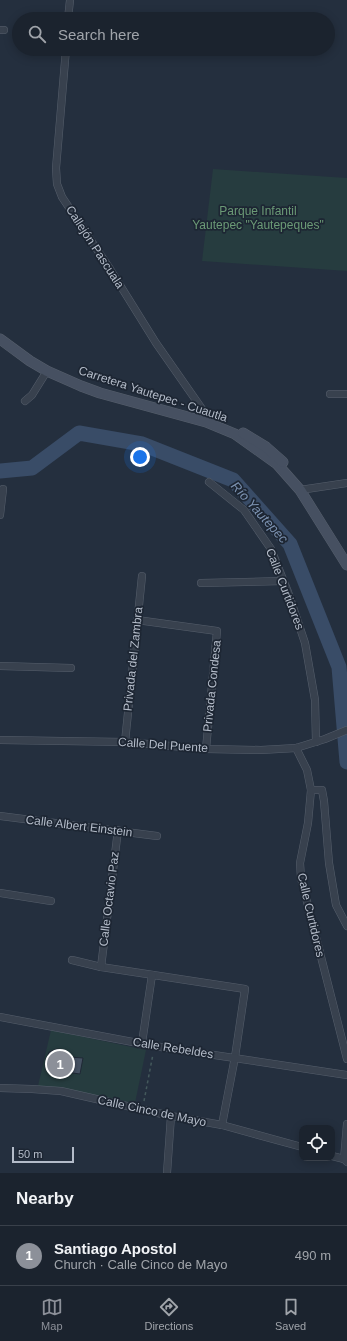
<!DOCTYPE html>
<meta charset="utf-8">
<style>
body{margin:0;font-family:Arial,sans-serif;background:#242b36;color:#f1f3f6}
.controls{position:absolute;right:12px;bottom:12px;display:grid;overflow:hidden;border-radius:8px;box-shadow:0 2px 10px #0003}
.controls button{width:36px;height:36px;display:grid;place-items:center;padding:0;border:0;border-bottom:1px solid #39404a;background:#1b232e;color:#f1f3f6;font:20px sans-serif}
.scale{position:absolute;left:12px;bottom:10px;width:62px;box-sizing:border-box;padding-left:4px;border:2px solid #b4bcc9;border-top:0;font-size:11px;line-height:14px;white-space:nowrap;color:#b4bcc9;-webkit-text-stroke:3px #1d2633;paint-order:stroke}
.you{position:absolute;left:140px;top:457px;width:14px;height:14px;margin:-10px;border:3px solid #fff;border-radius:50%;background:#1a73e8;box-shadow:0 0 0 6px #1a73e833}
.badge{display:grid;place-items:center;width:26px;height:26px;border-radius:50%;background:#8c9099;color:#fff;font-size:13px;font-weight:700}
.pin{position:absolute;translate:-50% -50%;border:2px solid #fff;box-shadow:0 1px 4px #0006}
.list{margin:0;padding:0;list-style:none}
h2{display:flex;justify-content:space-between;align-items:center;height:52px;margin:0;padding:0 16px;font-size:17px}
h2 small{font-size:13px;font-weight:400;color:#a0a4aa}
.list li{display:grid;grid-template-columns:26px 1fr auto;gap:12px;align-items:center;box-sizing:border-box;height:60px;padding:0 16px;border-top:1px solid #39404a}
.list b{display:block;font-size:15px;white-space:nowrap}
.list p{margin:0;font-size:13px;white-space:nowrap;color:#a0a4aa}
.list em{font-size:13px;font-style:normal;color:#a0a4aa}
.icon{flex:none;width:22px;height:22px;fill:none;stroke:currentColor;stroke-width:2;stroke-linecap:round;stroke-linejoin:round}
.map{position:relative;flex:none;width:347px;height:1173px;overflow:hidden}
.search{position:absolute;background:#1b232e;box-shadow:0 2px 10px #0003;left:12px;right:12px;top:12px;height:44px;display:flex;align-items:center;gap:10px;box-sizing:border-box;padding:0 14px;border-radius:22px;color:#a0a4aa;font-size:15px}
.sheet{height:112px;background:#1b232e}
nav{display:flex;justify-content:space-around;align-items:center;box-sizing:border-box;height:56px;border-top:1px solid #39404a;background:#1b232e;font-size:11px;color:#a0a4aa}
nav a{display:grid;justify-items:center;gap:2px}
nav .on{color:#8c9099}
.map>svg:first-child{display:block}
.park{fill:#263c3f}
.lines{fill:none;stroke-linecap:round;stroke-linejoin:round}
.river{stroke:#394c67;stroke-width:15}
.building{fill:#455162;stroke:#1f2835}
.minor-casing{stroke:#565f6c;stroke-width:8}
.secondary-casing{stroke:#565f6c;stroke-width:11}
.path{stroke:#44595c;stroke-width:1.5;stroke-dasharray:3 3;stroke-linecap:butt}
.minor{stroke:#38414e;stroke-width:7}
.secondary{stroke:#465061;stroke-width:10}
.labels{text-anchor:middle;stroke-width:3.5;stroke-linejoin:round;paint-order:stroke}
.park-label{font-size:12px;fill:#6b9a76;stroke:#1d2633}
.street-label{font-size:12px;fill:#b4bcc9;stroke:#1d2633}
.water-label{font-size:13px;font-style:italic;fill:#7c92b1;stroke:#1d2633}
</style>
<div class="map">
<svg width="347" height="1173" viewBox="0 0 347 1173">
<rect width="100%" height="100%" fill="#242f3e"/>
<g class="park">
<path d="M213,169L347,178V271L202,261Z"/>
<path d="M51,1030L146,1050L135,1103L38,1086Z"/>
</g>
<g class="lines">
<path class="river" d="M0,471L32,468L79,433L142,444L233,480L290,544L339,667L347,762"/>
</g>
<path class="building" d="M57,1049L64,1050L69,1057L83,1058L80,1074L65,1072L60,1076L51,1073L45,1067L49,1052Z"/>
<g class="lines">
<defs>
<g id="minor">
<path d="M68,19L70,0"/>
<path d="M0,30H4"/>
<path d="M66,49L56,168L57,184L62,197L110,269L156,343L207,416L206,422"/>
<path d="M330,394H347"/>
<path d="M25,401L32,395L47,371"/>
<path d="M209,482L244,510L271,549L288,592L305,643L315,700L316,742"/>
<path d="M300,490L347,483"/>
<path d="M0,515L3,489"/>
<path d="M201,583L283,581"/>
<path d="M137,620L217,631L206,749"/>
<path d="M0,666L71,668"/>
<path d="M0,740L125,742L206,749L261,750L296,748L325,739L347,730"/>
<path d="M125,742L142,576"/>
<path d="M296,748L307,770L311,790L308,823L300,863L301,878L347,1059"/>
<path d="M311,790H322L324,801L329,863L336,905L347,926"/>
<path d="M0,816L157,836"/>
<path d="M0,893L51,901"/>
<path d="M72,960L101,967L245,989L235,1057L222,1125"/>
<path d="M101,967L118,830"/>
<path d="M0,1017L154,1046L347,1075"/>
<path d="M142,1043L152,975"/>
<path d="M0,1088L32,1089L61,1091L171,1116L222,1125L302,1147"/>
<path d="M332,1156L344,1159L347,1162"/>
<path d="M344,1159L347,1124"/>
<path d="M167,1173L171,1116"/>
</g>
<g id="secondary">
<path d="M0,339L30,361L47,371L81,386L100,393L206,422L235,434L277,464L300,490L347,565"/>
<path d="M243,433L266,447L283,462"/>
</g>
</defs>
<use href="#minor" class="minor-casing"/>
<use href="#secondary" class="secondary-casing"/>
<path class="path" d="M144,1101L153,1054"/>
<use href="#minor" class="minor"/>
<use href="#secondary" class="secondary"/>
</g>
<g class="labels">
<g class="park-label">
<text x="258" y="215">Parque Infantil<tspan x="258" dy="14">Yautepec "Yautepeques"</tspan></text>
</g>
<g class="street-label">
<text transform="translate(95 247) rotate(57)" y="4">Callejón Pascuala</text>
<text transform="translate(153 394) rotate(18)" y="4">Carretera Yautepec - Cuautla</text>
<text transform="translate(285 589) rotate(69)" y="4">Calle Curtidores</text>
<text transform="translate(133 659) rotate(-84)" y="4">Privada del Zambra</text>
<text transform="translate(212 686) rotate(-84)" y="4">Privada Condesa</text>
<text transform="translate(163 745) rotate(4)" y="4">Calle Del Puente</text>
<text transform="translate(79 826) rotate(7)" y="4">Calle Albert Einstein</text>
<text transform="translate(109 899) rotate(-83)" y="4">Calle Octavio Paz</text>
<text transform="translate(311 915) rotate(77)" y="4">Calle Curtidores</text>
<text transform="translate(173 1048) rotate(9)" y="4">Calle Rebeldes</text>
<text transform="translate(152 1111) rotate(12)" y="4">Calle Cinco de Mayo</text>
</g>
<g class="water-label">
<text transform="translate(260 512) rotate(48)" y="5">Río Yautepec</text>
</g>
</g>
</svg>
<div class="controls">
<button><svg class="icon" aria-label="locate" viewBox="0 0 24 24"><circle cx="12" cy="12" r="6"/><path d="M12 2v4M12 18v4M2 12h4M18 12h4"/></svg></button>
</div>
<div class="scale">50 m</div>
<div class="you"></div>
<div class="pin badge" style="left:60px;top:1064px">1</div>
<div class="search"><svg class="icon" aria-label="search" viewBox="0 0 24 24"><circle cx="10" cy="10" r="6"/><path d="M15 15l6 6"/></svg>Search here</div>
</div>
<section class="sheet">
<h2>Nearby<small></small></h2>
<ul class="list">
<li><span class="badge">1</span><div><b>Santiago Apostol</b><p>Church · Calle Cinco de Mayo</p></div><em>490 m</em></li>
</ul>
</section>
<nav>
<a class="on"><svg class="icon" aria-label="map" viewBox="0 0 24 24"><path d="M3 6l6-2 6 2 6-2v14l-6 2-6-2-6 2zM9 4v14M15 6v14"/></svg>Map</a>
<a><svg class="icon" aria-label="directions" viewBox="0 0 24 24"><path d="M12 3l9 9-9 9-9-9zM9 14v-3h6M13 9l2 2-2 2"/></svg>Directions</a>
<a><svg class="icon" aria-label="saved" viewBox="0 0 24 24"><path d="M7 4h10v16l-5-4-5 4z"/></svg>Saved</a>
</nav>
